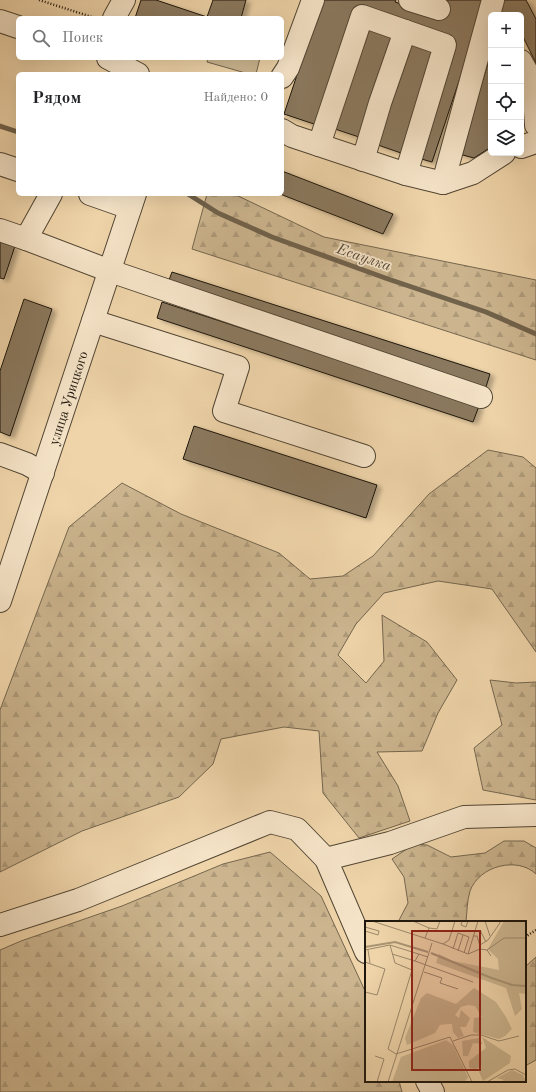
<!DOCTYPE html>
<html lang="ru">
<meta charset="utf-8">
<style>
body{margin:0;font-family:"Old Standard TT",serif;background:#f6f6f6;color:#202124}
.controls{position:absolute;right:12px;top:12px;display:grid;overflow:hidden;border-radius:6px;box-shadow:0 4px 16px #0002}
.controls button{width:36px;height:36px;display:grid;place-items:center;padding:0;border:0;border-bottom:1px solid #e0e0e0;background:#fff;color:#202124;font:20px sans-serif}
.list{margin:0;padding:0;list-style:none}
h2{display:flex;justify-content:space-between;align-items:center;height:52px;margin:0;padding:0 16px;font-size:17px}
h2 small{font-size:13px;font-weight:400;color:#757577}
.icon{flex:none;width:22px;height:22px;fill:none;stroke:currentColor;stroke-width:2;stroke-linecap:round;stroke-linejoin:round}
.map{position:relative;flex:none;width:536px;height:1092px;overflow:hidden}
.search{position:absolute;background:#fff;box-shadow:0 4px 16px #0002;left:16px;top:16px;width:268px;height:44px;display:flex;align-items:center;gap:10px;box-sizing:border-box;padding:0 14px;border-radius:6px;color:#757577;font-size:15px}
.panel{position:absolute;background:#fff;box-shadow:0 4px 16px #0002;left:16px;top:72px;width:268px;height:124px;border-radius:6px}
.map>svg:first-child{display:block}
.forest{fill:url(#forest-firs);stroke:#74664e}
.pitch{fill:#cbb48e;stroke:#74664e}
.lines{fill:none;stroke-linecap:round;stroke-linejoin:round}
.stream{stroke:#71624b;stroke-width:5}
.building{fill:#8b795e;stroke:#1e170d;filter:url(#shadow)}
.minor-casing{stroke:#524634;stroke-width:24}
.path{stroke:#1e170d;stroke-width:2.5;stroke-dasharray:1 2;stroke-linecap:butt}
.minor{stroke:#f5e3c7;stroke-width:22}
.labels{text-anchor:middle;stroke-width:3.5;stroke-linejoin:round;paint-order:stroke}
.street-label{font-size:14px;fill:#1e170d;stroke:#f5e3c7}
.water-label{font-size:15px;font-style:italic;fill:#554936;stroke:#f5e3c7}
.inset-river{fill:none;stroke:#a89474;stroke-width:2}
.inset-road{fill:none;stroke:#9b886b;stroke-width:1}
.view{fill:#8f2418;fill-opacity:0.15;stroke:#8f2418;stroke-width:2}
.inset-edge{fill:none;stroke:#1e170d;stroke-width:2}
</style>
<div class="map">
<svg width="536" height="1092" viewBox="0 0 536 1092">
<defs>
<pattern id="forest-firs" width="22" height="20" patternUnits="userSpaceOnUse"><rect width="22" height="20" fill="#cbb48e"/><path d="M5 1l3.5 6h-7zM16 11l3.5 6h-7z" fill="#ae9a79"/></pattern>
<filter id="shadow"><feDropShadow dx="4.5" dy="2.5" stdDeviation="2" flood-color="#0004"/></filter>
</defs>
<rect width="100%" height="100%" fill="#efd4a9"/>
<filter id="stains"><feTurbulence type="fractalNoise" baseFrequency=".005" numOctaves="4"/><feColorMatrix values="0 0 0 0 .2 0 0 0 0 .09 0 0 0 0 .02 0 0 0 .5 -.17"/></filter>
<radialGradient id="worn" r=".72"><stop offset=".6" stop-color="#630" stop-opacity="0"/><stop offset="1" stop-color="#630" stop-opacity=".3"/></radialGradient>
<g class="forest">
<path d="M207,194H234L324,237L536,280V360L192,249Z"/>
<path d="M488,450L523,457L536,468V652L492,589L438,581L384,593L356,624L338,655L366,683L384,661L382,615L427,642L457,680L438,713L422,751L377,752L398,786L410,821L359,838L323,793L319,731L284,727L221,739L213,764L179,797L82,831L0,872V710L69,527L122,483L181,514L279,553L310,579L343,576L373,556L429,494Z"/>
<path d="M490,680L516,683L536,682V800L483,790L474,748L502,725Z"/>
<path d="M504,841H524L536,848V874C517,856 479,866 470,891C467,901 467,912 466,922H398L408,903L404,877L392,859L414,844L427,845L451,857L485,853Z"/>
<path d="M270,852L321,896L366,993V1081H399L402,1092H0V950L21,941L122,906L223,864Z"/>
<path d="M536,957V1060L525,1066V967Z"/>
</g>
<path class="pitch" d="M208,58H260L256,74H249L207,62Z"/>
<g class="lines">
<g class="stream">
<path d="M0,126L18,132"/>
<path d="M188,194L218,213L272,237L388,279L486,312L536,334"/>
</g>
</g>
<g class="building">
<path d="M141,0H156L207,17L135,18Z"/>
<path d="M213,0H246L241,18H211L207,17Z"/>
<path d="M322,0H396L395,2L444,18L430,0H486L432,162L418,158L456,41L358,9L320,126L284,114Z"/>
<path d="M500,0H526L536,19V63L521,33V15H495Z"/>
<path d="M366,24L396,33L362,138L332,128Z"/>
<path d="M409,39L439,49L404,154L375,144Z"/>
<path d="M491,54V147L474,158L459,154Z"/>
<path d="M282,171L393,214L383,234L280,194H282Z"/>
<path d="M0,241L15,246L4,279L0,278Z"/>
<path d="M172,272L490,374L485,390L166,288Z"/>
<path d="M24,299L52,309L10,436L0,432V371Z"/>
<path d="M162,302L479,406L473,422L157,318Z"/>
<path d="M194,426L377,485L366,518L183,459Z"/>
</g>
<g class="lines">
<defs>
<g id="minor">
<path d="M410,0L439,9"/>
<path d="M114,18L124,0"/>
<path d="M0,21L18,27"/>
<path d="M108,58L138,74"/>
<path d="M521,61L533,83L536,125"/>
<path d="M282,77L288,68L313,0"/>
<path d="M282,130L292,136L406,174L443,183L473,173L504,153"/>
<path d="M319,145L362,16L445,45L406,174"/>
<path d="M521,147L536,142"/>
<path d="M363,160L380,103L405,31"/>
<path d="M0,164L18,170"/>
<path d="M443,183L493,0"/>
<path d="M90,194L130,208"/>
<path d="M0,230L26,239L51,194"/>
<path d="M26,239L110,271L481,397"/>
<path d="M93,321L238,367L224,411L364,456"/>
<path d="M0,454L27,464L43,473"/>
<path d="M0,601L135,194"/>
<path d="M326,859L390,843L464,817L536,815"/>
<path d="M0,925L78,900L270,822L297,829L326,859L366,952"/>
<path d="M427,1081L433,1092"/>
</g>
</defs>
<use href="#minor" class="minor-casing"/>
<g class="path">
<path d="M39,0L95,18"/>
<path d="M525,937L536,930"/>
</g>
<use href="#minor" class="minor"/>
</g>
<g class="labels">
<g class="street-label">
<text transform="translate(68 398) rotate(-72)" y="5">улица Урицкого</text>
</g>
<g class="water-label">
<text transform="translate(364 257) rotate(19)" y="5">Есаулка</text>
</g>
</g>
<g transform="translate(365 921)">
<rect width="161" height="161" fill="#efd4a9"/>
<path d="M139,0H161V73L154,72L157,88L150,95L141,67L71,42L74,33L88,40L134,49L133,38L123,28ZM109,67L131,81L141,96L147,108L140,115L134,118L108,111L109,97L117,96L110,85L103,84L96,86L90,94L94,97L96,89L105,97L101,106H95L99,115L93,117L88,111L87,103H83L75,104L70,112L42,124L40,117L56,77L62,72L91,83ZM117,116L146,135L145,142L118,160L114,151L117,145L111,148L104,147V140L121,127ZM114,117L118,123L108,122L103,135H98L97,120ZM81,119L88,124L103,156L100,161H27L36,136ZM147,149L158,154L161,161H136L139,159L132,157Z" fill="#cbb48e"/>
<path class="inset-river" d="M0,26L30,21L63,31M66,32L124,56L147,64L161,65"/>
<path class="inset-road" d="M7,0L78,23L84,19L90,0M48,0L64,7M97,0L96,4L101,6L103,0M120,0L125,15M0,6L14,10L13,14L0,10M115,9L121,21M108,15H112L115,25M60,17L64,7L72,8L75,0M78,23L103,33L115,28L122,29L126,35M25,24L30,42L47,49L23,128L31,133L85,116L107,161M115,24L123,19L135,2L134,0M88,28L93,12L104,16L99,32M0,29L25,24L63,36M3,29L5,42M122,29L139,17H161M93,30L98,14M27,33L50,40L54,33M103,33L113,0M50,40L108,61M0,41L20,48L12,74L0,71M59,51L77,57L75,62L93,68M88,120L106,114H116L134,120L154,115M10,135L19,138L12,161M23,161L67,22M122,161L143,149L150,148L161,154"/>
<path class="view" d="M47,10H115V149H47Z"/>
<rect width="161" height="161" class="inset-edge"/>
</g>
<rect width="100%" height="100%" filter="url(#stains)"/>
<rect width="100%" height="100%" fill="url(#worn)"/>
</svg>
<div class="controls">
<button>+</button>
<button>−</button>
<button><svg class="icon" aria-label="locate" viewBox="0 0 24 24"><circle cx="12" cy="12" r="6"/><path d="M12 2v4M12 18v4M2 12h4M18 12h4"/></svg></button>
<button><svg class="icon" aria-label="layers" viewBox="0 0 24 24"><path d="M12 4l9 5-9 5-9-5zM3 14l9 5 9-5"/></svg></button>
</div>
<div class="search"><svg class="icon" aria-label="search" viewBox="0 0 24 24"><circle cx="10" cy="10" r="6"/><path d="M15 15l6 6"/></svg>Поиск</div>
<section class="panel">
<h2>Рядом<small>Найдено: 0</small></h2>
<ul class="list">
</ul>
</section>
</div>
